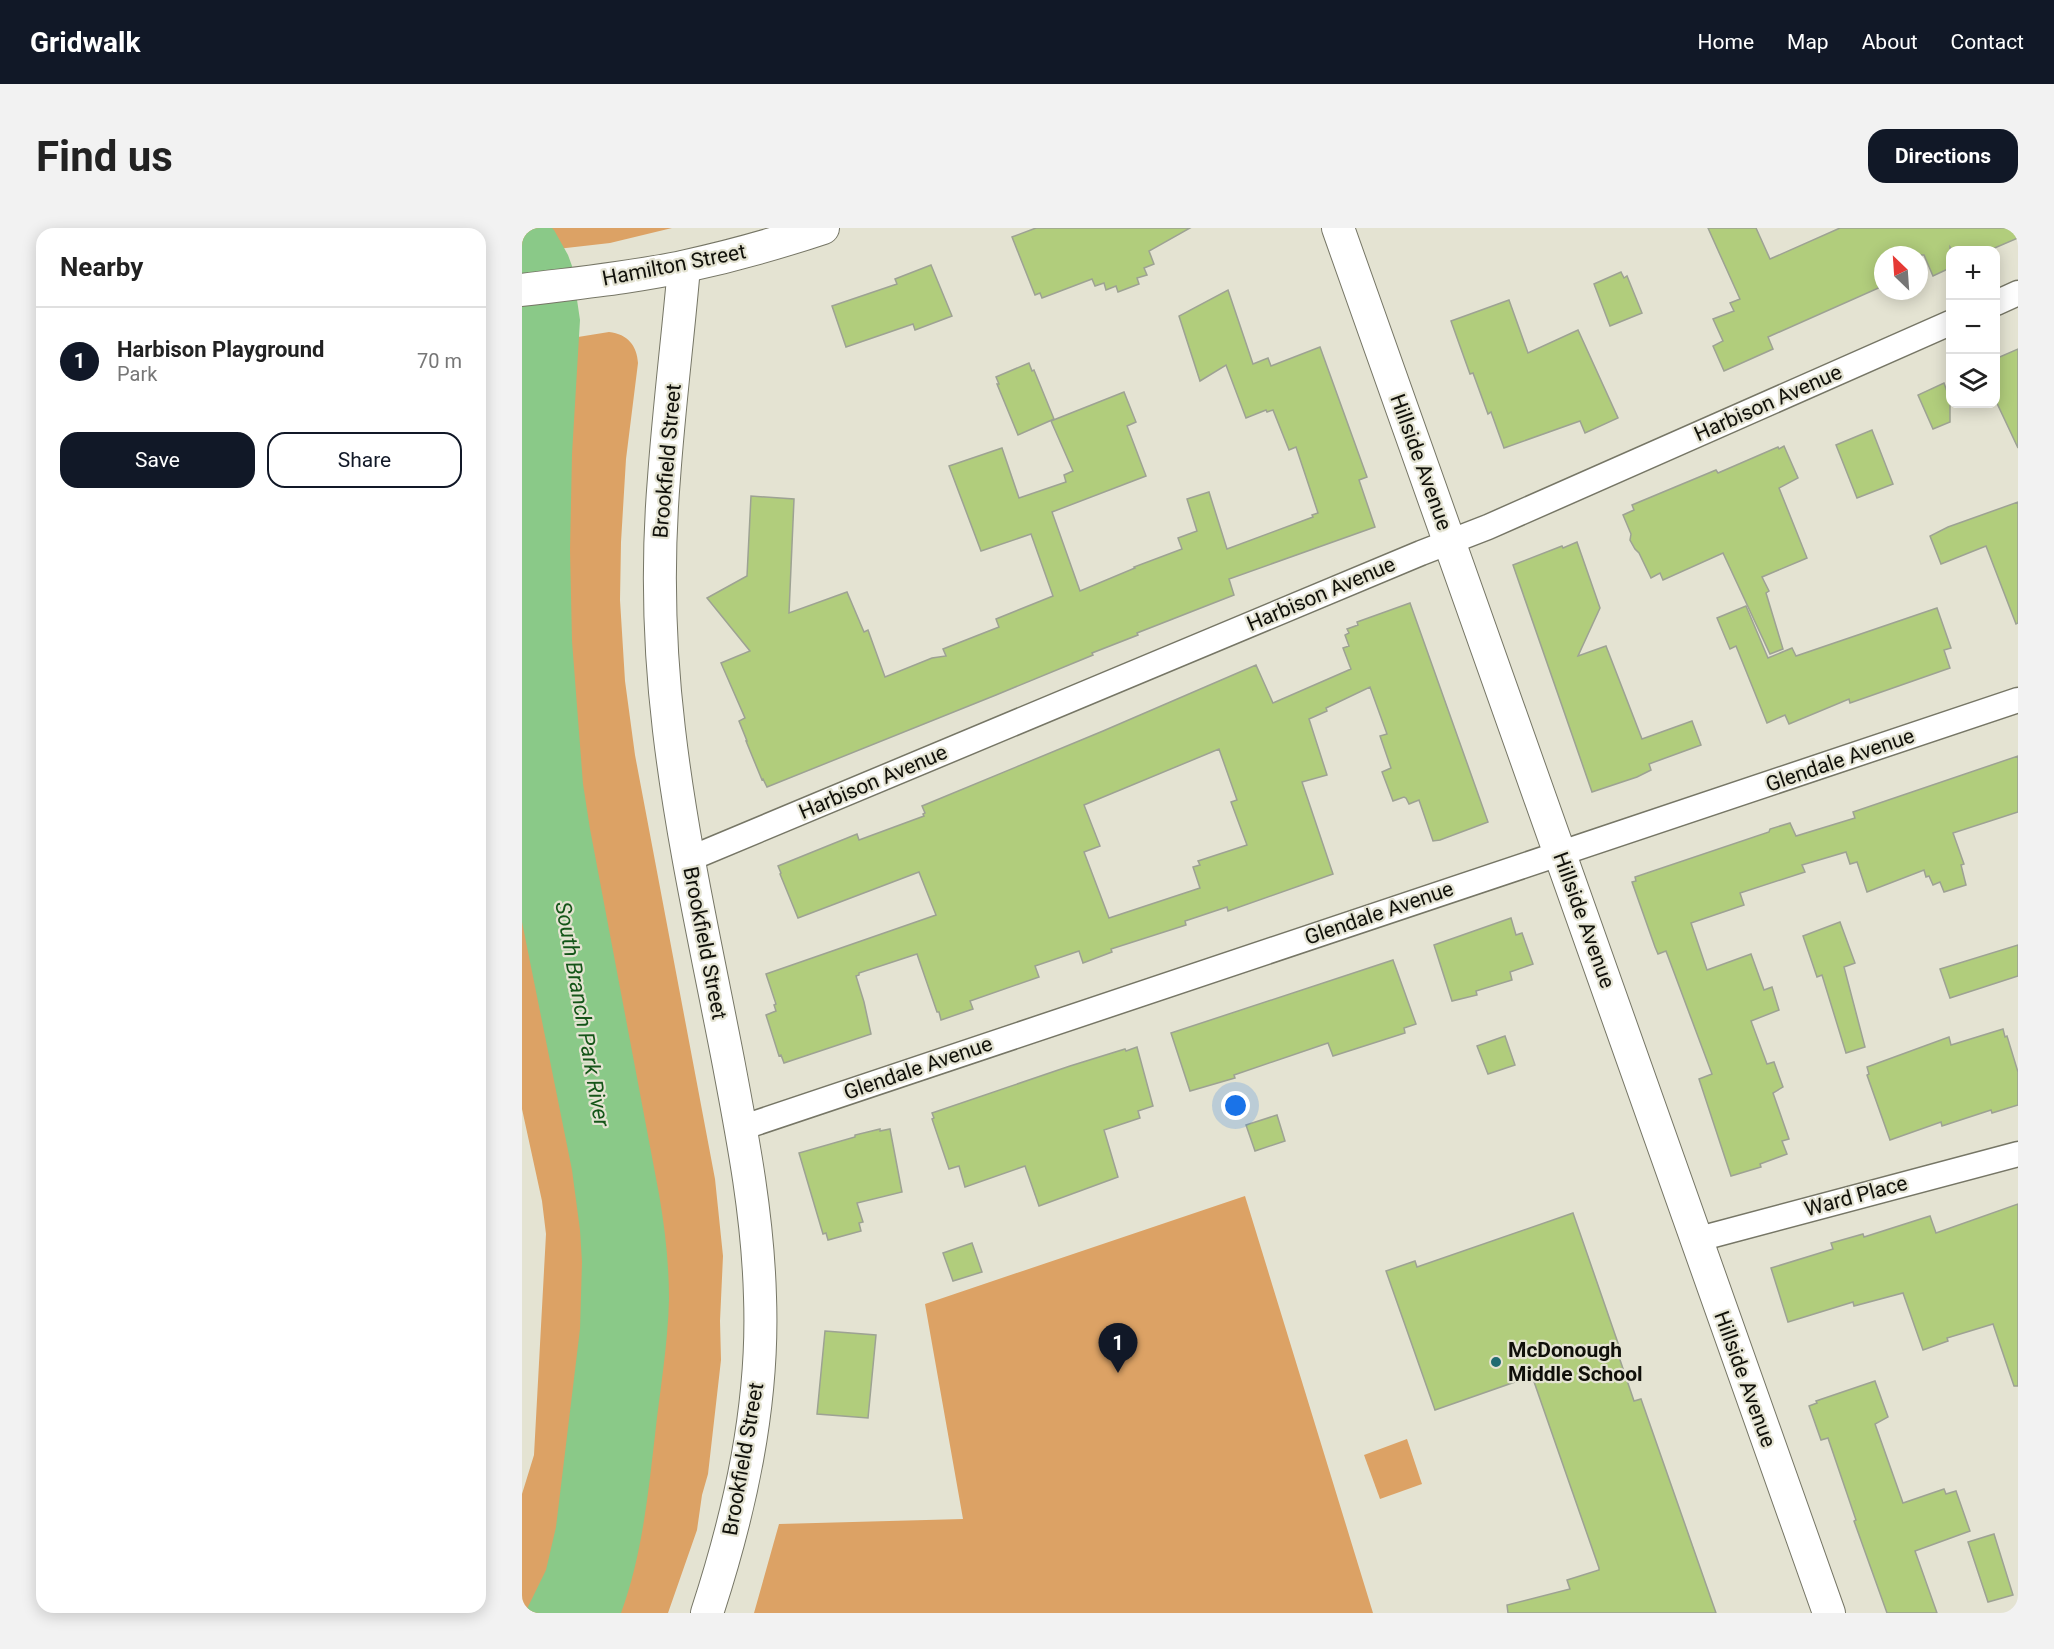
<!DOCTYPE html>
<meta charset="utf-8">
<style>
body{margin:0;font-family:Roboto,sans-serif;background:#f2f2f2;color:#222}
.controls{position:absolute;right:18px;top:18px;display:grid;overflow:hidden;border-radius:12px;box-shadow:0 3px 15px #0003}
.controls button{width:54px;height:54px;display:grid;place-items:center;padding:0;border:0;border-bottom:2px solid #e0e0e0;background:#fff;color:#222;font:30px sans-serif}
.compass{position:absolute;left:1352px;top:18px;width:54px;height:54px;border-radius:50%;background:#fff;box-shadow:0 3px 15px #0003;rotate:335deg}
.you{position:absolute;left:714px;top:878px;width:21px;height:21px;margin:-15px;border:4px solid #fff;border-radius:50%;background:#1a73e8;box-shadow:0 0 0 9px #1a73e833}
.badge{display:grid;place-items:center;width:39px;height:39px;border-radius:50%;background:#111827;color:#fff;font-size:20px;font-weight:700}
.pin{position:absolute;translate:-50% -50px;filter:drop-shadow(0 2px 3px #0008)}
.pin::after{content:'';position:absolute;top:32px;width:21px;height:18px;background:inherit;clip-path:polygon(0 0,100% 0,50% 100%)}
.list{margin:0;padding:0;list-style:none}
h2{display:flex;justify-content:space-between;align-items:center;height:78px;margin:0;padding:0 24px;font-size:26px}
h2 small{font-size:20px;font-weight:400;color:#767676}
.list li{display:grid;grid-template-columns:39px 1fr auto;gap:18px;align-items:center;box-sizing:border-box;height:108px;padding:0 24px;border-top:2px solid #e0e0e0}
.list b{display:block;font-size:22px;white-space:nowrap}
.list p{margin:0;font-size:20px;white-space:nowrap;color:#767676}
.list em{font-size:20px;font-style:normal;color:#767676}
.actions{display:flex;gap:12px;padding:18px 24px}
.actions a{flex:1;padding:14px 0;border:2px solid #111827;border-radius:18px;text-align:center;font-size:21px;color:#111827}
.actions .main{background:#111827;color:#fff}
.icon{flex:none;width:33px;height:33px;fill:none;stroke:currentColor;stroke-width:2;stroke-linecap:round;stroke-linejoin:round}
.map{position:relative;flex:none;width:1496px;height:1385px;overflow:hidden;border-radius:18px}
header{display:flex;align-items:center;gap:36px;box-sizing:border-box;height:84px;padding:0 30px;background:#111827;color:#fff}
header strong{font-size:28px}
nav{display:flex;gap:33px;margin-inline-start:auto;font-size:21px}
.intro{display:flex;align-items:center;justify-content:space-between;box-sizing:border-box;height:144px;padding:0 36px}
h1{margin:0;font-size:42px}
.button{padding:15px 27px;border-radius:18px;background:#111827;color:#fff;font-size:21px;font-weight:700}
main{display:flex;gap:36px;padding:0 36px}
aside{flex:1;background:#fff;border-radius:18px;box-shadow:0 3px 15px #0003}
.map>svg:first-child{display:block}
.green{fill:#dca265}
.water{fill:#8ac988}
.building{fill:#b1cd7c;stroke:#9da293;stroke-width:1.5;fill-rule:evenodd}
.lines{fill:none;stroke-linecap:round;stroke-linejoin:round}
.minor-casing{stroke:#767666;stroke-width:27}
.tertiary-casing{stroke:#767666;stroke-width:34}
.minor{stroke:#fff;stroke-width:24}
.tertiary{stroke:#fff;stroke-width:32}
.poi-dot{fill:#1f6b71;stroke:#e4e3d2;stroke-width:2}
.labels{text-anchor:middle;stroke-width:4.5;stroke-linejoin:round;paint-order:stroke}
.street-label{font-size:21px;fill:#10100a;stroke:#e4e3d2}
.poi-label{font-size:21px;font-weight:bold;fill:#10100a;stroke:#e4e3d2;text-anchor:start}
.water-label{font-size:22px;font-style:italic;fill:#145518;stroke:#e4e3d2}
</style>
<header>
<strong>Gridwalk</strong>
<nav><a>Home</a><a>Map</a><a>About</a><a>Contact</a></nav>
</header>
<div class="intro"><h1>Find us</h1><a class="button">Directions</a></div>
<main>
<aside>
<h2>Nearby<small></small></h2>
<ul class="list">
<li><span class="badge">1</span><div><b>Harbison Playground</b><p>Park</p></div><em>70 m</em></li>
</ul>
<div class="actions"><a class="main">Save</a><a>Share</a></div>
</aside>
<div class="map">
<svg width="1496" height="1385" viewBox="0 0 1496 1385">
<rect width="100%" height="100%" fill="#e4e3d2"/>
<g class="green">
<path d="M0,0H150L88,15L0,25Z"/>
<path d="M87,104C106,106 115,118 116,135L104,231L99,314L98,372L103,453L113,527L193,951L201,1028L198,1093L199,1132L186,1246L180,1267L175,1302L146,1385H0V1266L12,1227L24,1006L20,973L0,881V118Z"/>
<path d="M723,968L851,1385H232L257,1296L441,1291L403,1076Z"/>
<path d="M885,1211L900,1256L858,1271L842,1227Z"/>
</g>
<path class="water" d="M0,0H30L32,2L46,27L50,38L58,92L50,226L48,322L50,413L61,556L68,601L137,966C143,1001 147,1035 147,1071C146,1116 138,1162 133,1207C126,1267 120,1328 99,1385H3L24,1342L34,1299L58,1101L60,1034L58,1002L50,942L0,694Z"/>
<g class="building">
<path d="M514,0H668L627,23L632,36L622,40L625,47L615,50L617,56L596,64L594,58L584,62L582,55L573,58L570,51L520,70L518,65L513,67L490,9Z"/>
<path d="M1186,0H1234L1248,31L1318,0H1496V10L1468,22H1430L1428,19V40L1411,48L1402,27H1361V58L1246,109L1251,121L1202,143L1191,118L1201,113L1191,91L1212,83L1208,75L1218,71Z"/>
<path d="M409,37L430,88L393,102L391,96L324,119L310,78L375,56L373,51Z"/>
<path d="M1099,44L1102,50L1105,48L1120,85L1088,98L1072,56Z"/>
<path d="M706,62L731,136L746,130L749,138L798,119L845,249L837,252L853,299L707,351L712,367L615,405L616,407L570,425L571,427L474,467L245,559L241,551L240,552L224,513H225L217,493L223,490L199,435L228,423L185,370L225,348L229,268L272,271L267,385L325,364L342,404L346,402L363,449L410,430L424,428L421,421L477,399L474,391L531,368L509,306L459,323L427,238L480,220L497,270L544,254L542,247L551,243L529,193L602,164L614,194L605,198L624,248L530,284L558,363L613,340L612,339L660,321L656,310L675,303L665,271L687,264L705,321L791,289L790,287L796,285L774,219L767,222L751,182L745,184L744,182L724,190L704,137L678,153L657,88Z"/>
<path d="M987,72L1006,125L1056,102L1096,190L1063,205L1058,193L982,220L969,184L966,186L951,145L948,146L929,93Z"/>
<path d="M1496,121V220L1473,171V131Z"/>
<path d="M507,135L510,143L512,142L532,191L496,207L475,156H477L474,149Z"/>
<path d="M1422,155L1428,172V194L1411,201L1396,167Z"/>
<path d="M1350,202L1371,256L1335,270L1314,217Z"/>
<path d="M1262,218L1276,250L1257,260L1285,330L1240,349L1247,363L1244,365L1261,421L1248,426L1201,325L1141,352L1138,345L1129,350L1117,325L1113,321L1108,312L1109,306L1101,287L1112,282L1110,277L1194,242L1196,245L1256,219L1257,221Z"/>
<path d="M1496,274V395L1494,396L1464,318L1419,336L1408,308L1426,299Z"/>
<path d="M1055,314L1078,380L1056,428L1084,418L1120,511L1170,493L1179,517L1127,536L1129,542L1115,549L1070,564L991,337L1040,318L1041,320Z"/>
<path d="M888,375L966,594L918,612L911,613L897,572L887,576L884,570L882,569L871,573L860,544L869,540L858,508L865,506L848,459L804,480L805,483L787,491L805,547L780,554L811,646L706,683L705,679L663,693L664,697L589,721L590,724L561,735L557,723L513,738L517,749L448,773L451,781L419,792L417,784H415L395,726L337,745V747L334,748L342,774L349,806L262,835L259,827L257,828L244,787L254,783L252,777L254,776L244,746L414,687L397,644L276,690L258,646L259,645L256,638L335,606L337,612L402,588L401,586L403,585L400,578L581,503L734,437L751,475L829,441L821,420L827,418L823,407L827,405L825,401L836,397L835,394ZM697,521L715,572L709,574L725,617L676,633L678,637L671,639L678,660L587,690L562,624L578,618L562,577Z"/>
<path d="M1224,378L1246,430L1270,420L1274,428L1415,380L1429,420L1422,422L1428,440L1328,475L1327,471L1267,496L1263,487L1245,495L1214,418L1208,421L1195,390Z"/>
<path d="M1496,528V584L1431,605L1442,636L1439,637L1444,657L1422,664L1418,654L1411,657L1407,648L1404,649L1402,642L1345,664L1335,634L1328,636L1324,624L1280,637L1283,644L1218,665L1222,677L1169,695L1185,742L1229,726L1242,762L1250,759L1257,782L1229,793L1245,836L1252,834L1261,859L1251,865L1267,911L1260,913L1265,926L1238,936L1239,939L1209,948L1177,851L1190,846L1144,723L1136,726L1133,719L1110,654L1114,653L1113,649L1247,604L1248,601L1268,595L1274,608L1333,590L1331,584Z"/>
<path d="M989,690L994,707L1000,705L1011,736L988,744L990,752L954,763L955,767L930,773L912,717Z"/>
<path d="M1318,694L1333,735L1322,739L1343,819L1324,825L1300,747L1295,749L1281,708Z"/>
<path d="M1496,717V748L1428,770L1418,741Z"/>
<path d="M871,732L894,796L882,800L883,805L811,828L806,815L712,847L713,850L668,863L649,805Z"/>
<path d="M1481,801L1483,809L1485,808L1496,844V877L1470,885L1469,882L1420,898L1419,894L1368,912L1345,847L1347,846L1345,839L1427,809L1429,817Z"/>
<path d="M983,808L993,837L966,846L955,818Z"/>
<path d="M615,819L631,878L616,883L618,890L582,902L596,949L517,978L503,938L443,959L437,938L427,941L410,891L412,890L410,885L548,838L603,821L604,823Z"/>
<path d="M755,887L763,913L733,923L724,897Z"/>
<path d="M358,901V903L368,901L380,964L335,975L341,994L337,995L339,1003L306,1012L304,1005L301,1006L277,925L333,909V907Z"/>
<path d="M1496,976V1158H1492L1471,1096L1425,1110L1426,1113L1401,1122L1381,1065L1332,1078L1331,1074L1266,1094L1249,1040L1311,1021L1309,1015L1341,1006L1342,1009L1408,988L1414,1005Z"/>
<path d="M1051,985L1097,1118L1094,1120L1112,1173L1119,1171L1194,1385H986L985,1377L1048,1361L1045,1352L1077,1342V1340L1010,1148L913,1182L864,1043L893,1033L895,1039Z"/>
<path d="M450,1015L460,1044L431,1053L421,1025Z"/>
<path d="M303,1103L354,1107L346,1190L295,1186Z"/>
<path d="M1353,1153L1366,1189L1353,1196L1381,1275L1422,1261L1424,1266L1434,1263L1448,1303L1393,1323L1415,1385H1365L1332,1293L1334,1292L1306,1210L1299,1212L1287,1178L1295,1175L1294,1173Z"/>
<path d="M1472,1306L1491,1367L1466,1374L1446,1314Z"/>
</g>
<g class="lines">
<defs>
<g id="minor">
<path d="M1474,75L1496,65"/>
<path d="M167,631L899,325L966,299L1428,95"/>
<path d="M219,900L1496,472"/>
<path d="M1173,1012L1496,926"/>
</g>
<g id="tertiary">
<path d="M816,0L1307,1385"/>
<path d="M162,39C156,109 147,179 142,250C135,334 137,418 147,502C160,613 185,723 206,832C221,911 236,989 238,1069C242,1177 218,1284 185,1385"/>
<path d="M0,62C54,55 110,50 164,38C210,28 256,15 301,0"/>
</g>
</defs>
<use href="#minor" class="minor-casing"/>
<use href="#tertiary" class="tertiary-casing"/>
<use href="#minor" class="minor"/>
<use href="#tertiary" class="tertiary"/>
</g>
<circle class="poi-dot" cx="974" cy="1134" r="6"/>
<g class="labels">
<g class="street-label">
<text transform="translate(152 37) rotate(-11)" y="7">Hamilton Street</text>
<text transform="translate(1246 175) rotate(-24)" y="7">Harbison Avenue</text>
<text transform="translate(145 233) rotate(-85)" y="7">Brookfield Street</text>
<text transform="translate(899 234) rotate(70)" y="7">Hillside Avenue</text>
<text transform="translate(799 366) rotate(-23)" y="7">Harbison Avenue</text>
<text transform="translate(1318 532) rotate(-19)" y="7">Glendale Avenue</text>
<text transform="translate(351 554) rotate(-23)" y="7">Harbison Avenue</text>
<text transform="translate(857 685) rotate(-19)" y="7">Glendale Avenue</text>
<text transform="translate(1062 692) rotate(70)" y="7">Hillside Avenue</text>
<text transform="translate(183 715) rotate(79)" y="7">Brookfield Street</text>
<text transform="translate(396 840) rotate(-19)" y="7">Glendale Avenue</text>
<text transform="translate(1334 968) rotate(-15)" y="7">Ward Place</text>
<text transform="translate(1223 1151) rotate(70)" y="7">Hillside Avenue</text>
<text transform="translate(221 1231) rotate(-80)" y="7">Brookfield Street</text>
</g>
<g class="poi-label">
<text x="986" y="1129">McDonough<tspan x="986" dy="24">Middle School</tspan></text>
</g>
<g class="water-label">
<text transform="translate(61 786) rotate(80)" y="8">South Branch Park River</text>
</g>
</g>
</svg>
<div class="controls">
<button>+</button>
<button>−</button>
<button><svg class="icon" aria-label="layers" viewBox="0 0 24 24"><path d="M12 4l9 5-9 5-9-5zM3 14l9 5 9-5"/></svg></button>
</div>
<svg class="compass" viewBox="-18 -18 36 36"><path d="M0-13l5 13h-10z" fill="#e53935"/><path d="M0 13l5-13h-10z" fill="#767676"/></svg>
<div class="you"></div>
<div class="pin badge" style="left:596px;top:1145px">1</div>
</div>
</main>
